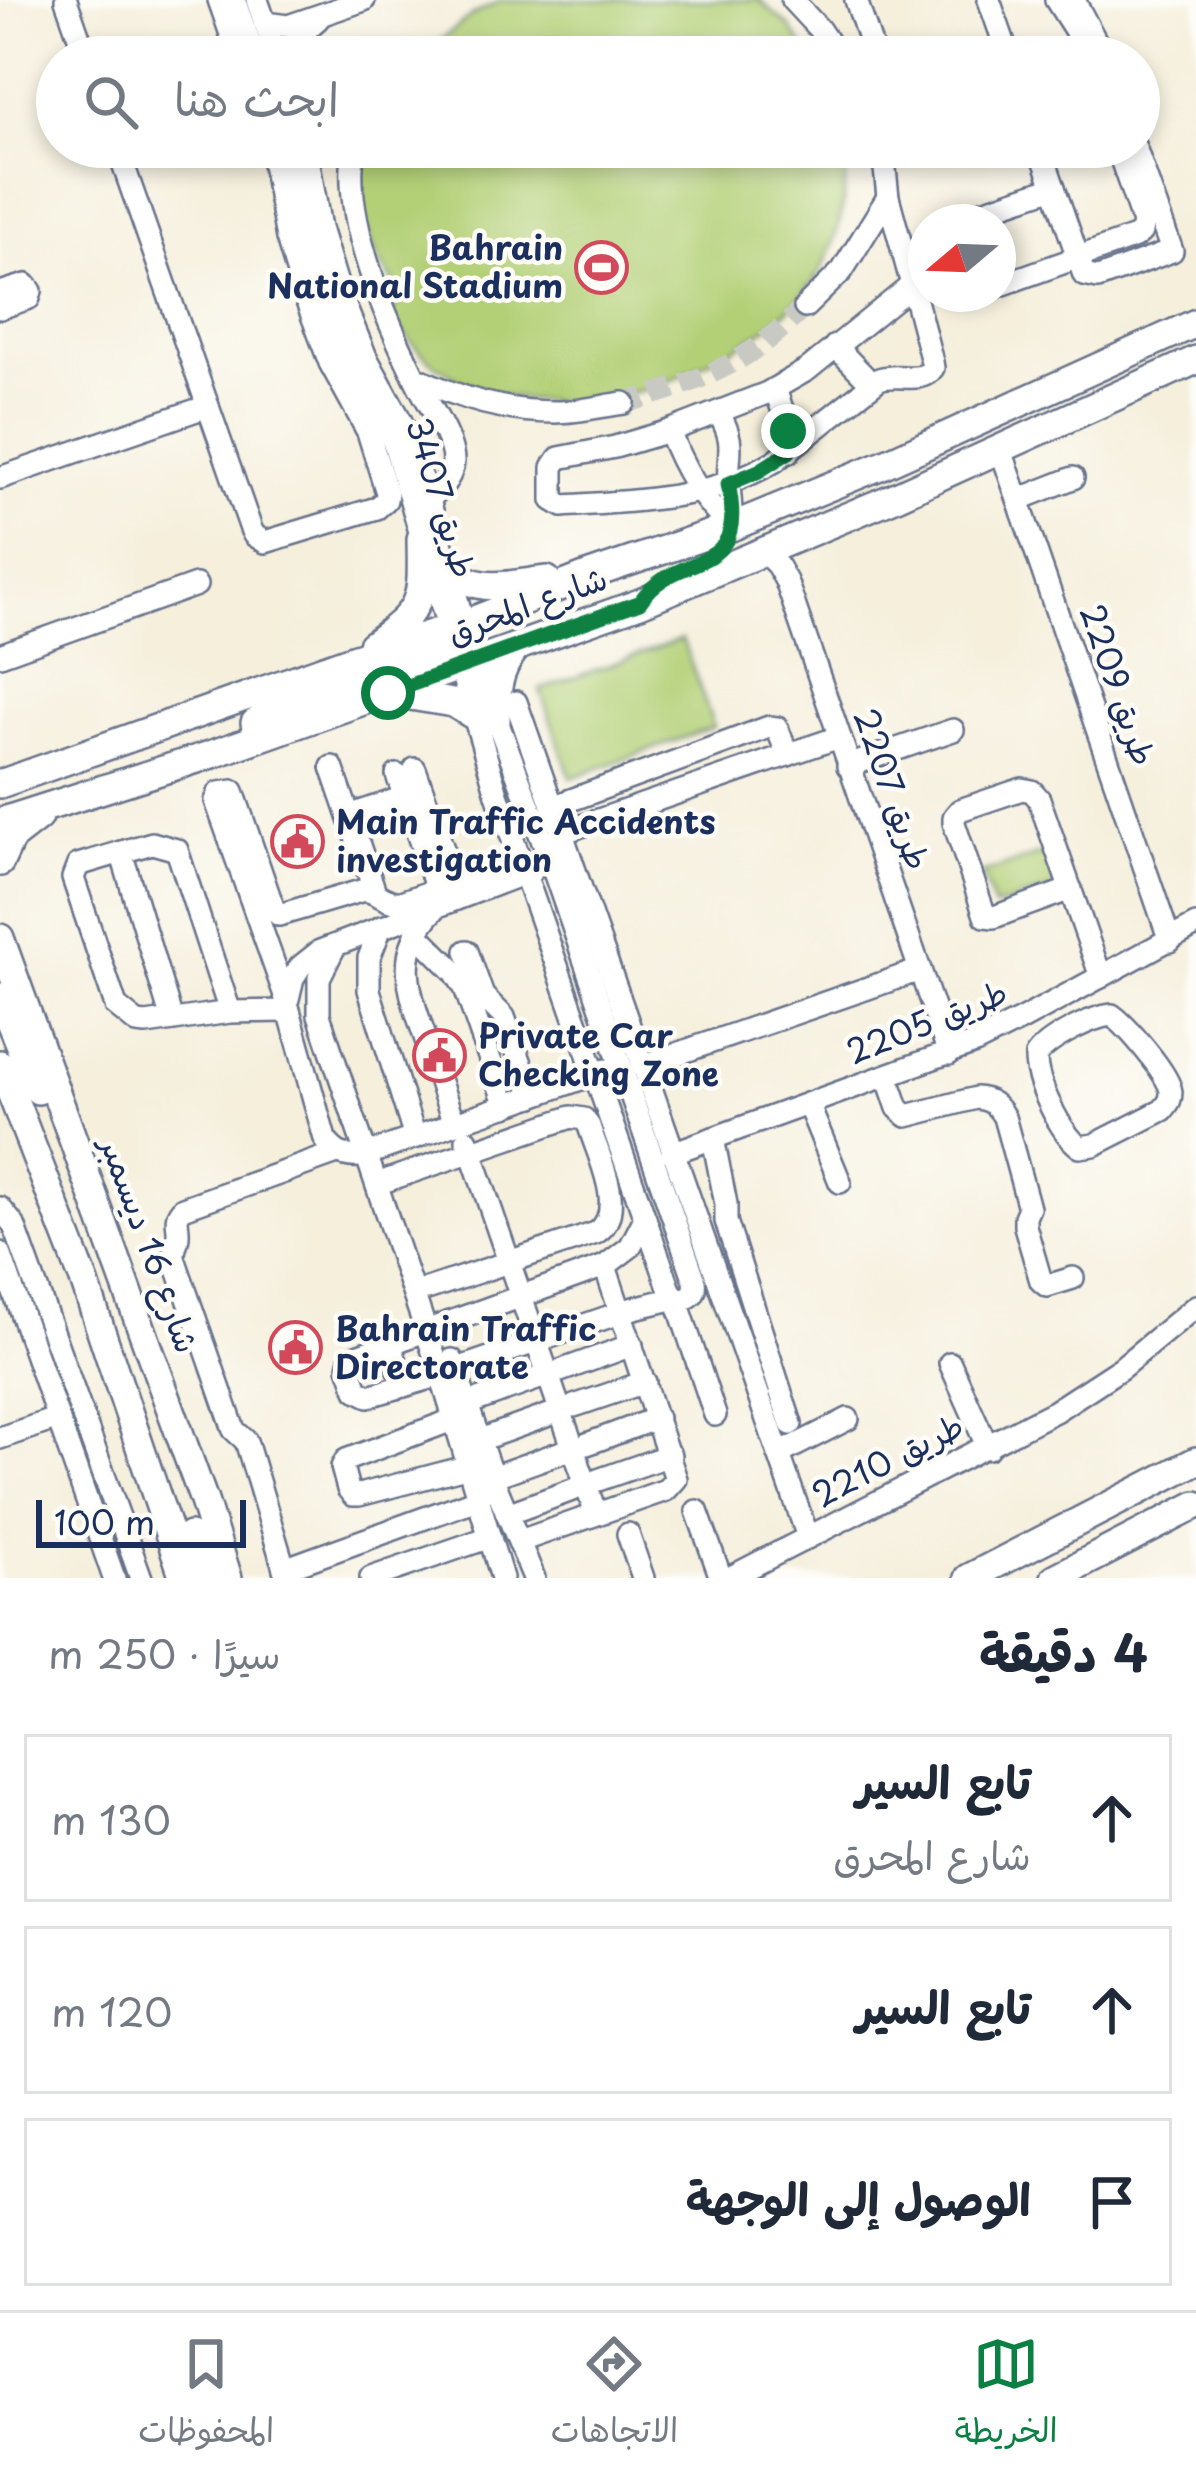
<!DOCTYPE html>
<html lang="ar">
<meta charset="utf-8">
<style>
body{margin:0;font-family:"Playpen Sans","Playpen Sans Arabic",sans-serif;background:#f6f6f7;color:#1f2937;direction:rtl}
.compass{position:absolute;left:908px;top:204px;width:108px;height:108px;border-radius:50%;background:#fff;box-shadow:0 6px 18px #0003;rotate:251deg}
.scale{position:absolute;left:36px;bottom:30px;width:210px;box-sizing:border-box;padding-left:12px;border:6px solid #1b2f5e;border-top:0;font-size:33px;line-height:42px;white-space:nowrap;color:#1b2f5e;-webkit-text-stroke:9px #fdfcf7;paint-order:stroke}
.stop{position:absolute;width:36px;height:36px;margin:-27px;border:9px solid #0b8043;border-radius:50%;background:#fff}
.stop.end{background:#0b8043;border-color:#fff;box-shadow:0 3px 12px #0008}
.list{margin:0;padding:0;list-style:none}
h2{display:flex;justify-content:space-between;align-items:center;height:156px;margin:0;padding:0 48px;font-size:51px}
h2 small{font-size:39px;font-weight:400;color:#747a83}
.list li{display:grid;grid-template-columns:78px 1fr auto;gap:36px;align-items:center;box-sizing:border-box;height:168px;margin:0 24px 24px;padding:0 24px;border:3px solid #e0e1e3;border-radius:0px}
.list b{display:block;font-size:45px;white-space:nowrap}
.list p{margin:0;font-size:39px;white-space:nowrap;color:#747a83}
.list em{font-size:39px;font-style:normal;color:#747a83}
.icon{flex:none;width:66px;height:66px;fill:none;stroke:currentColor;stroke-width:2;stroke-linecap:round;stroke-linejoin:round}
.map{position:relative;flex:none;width:1196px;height:1578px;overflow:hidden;direction:ltr}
.search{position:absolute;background:#fff;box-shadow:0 6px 18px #0003;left:36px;right:36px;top:36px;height:132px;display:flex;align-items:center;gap:30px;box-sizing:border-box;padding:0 42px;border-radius:66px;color:#747a83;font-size:45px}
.sheet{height:732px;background:#fff}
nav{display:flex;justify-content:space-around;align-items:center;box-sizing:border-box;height:168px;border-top:3px solid #e0e1e3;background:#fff;font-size:33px;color:#747a83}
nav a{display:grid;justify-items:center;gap:6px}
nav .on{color:#0b8043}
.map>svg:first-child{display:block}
.green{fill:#b3d077;stroke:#67806a;stroke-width:3}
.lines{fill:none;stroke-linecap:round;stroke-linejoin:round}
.minor-tunnel{stroke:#c9c9c3;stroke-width:21;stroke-dasharray:21 10;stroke-linecap:butt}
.minor-casing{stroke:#67728a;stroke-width:26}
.major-casing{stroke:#67728a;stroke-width:32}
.minor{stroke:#fff;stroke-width:21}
.major{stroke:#fff;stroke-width:27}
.route{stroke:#0b8043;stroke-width:15}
.labels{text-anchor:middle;stroke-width:9;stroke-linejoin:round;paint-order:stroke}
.poi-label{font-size:33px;font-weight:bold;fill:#1b2f5e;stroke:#fdfcf7;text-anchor:start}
.street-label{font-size:33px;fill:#1b2f5e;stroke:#fdfcf7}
</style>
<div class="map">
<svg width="1196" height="1578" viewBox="0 0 1196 1578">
<rect width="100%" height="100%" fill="#fdfcf7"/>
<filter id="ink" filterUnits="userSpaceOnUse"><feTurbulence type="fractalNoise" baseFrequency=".00833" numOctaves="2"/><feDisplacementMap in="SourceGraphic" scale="24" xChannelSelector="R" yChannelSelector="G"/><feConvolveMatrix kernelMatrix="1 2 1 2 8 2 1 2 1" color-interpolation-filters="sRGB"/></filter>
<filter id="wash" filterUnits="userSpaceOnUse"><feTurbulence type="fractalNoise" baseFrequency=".004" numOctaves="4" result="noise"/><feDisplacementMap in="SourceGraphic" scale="48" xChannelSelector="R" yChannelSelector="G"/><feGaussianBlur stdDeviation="2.7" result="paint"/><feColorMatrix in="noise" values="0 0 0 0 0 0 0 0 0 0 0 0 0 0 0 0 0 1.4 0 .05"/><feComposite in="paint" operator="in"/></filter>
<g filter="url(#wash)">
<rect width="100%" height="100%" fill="#f5efdc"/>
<g class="green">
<path d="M502,0H759L790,27L810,57H418L473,15Z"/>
<path d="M362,147H832L846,150C847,195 840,245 813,282C788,316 749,342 711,360C697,367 684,375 670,381C594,411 488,413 424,355C410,343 400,328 389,313L406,296C381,272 363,232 359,197C357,182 361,163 362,147Z"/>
<path d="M682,639L714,727L571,778L540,690Z"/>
<path d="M1047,852L1059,886L994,908L982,874Z"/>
</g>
</g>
<g filter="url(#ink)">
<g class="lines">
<path class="minor-tunnel" d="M624,403C672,390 721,374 762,344C777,333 791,319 805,307"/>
<defs>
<g id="minor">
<path d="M66,0L86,57"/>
<path d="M219,0L239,57"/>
<path d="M234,0L255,57"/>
<path d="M257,0L277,57"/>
<path d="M792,0L819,29L838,57"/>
<path d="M856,0L875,57"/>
<path d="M989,0L1009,57"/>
<path d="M1056,0L1075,30L1086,57"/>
<path d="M1074,0L1104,57"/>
<path d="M265,23L288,26L364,0"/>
<path d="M291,57C295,40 305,30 318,19"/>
<path d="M117,147L251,529L254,535L265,542L377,508L386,500L387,493L368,432L330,363L304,294L287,238L270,147"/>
<path d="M287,147L304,235L315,271L346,352L394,443L497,794L670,1290L676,1298C690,1300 697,1294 695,1281L551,863L475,663L429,500L401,421L366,357L340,294L320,228L306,147"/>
<path d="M354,147C341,219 387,322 419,386C429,405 454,441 453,462C452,479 440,488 429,500"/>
<path d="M876,147L885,169L888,197L912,285L926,280"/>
<path d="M905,147C914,158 925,151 937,147"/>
<path d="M1040,147L1084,275L1098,278L1172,251L1135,147"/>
<path d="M950,222L1054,187"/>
<path d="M912,285L932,362L933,368C921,385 899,372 879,379L775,461C710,500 636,501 563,506L553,500V467L559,458L615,447L669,431L767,393L807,370Z"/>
<path d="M998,286L1135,237L1141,232L1143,223L1117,147"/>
<path d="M0,293L26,285L31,291L29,298L0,308"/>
<path d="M967,294H976"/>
<path d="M805,307L842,271L888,197"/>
<path d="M835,346L871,383"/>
<path d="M415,377C461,399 505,412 556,412C578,412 602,406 624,403"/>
<path d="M775,389L786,420L789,452"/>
<path d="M719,414C738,446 726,454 729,485C730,500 732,512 731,527"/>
<path d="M669,431C682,466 703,503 731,527"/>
<path d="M1001,450L1170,941"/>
<path d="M0,478L208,406"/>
<path d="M1020,499L1073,478"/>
<path d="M764,552L777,565L786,581L949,1054"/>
<path d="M0,655L196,585"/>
<path d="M516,702L808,1537"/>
<path d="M848,766L953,730"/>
<path d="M332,767L375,892"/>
<path d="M415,769L455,883"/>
<path d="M397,775L437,890"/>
<path d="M552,807L769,727L777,728L788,755"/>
<path d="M349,816L416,793"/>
<path d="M561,833L839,737"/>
<path d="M121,852L172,1020"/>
<path d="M533,870L320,951L300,967L293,978L287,1003L325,1139C335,1154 347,1159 365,1155L606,1070"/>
<path d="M1071,889L994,917L985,916L954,823V817L960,810L1022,789L1032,791L1039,799L1101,977"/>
<path d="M434,910C392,954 410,993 427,1043C436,1070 445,1097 454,1124"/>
<path d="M381,927L369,958V990L415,1138"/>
<path d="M416,933L455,972L465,988L506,1106"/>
<path d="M335,946L319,978V1015L441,1375L502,1578"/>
<path d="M467,951L483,996L504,1017L533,1096"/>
<path d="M287,1001L216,801L219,793L233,791L274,910L279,915L364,890C379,892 386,904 401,902L501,867"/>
<path d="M230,1012L177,850L152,843L78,865L73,878L116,1006L137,1023L146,1024L230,1012L289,1011"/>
<path d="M1112,1015C1126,1025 1170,1075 1171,1092C1171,1102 1168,1103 1163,1110L1094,1145L1080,1147C1060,1133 1035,1080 1036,1056C1048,1039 1091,1017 1112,1015Z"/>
<path d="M642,1066L920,970"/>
<path d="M887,1076L898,1108L907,1116L976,1098C990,1099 997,1105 1004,1117L1029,1208L1025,1217V1226L1041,1281L1047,1286L1073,1278"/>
<path d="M808,1104L840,1182"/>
<path d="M713,1138L726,1204V1221L791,1424"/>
<path d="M467,1140L596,1514"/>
<path d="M672,1153L975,1043L1023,1019L1196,925"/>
<path d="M388,1180L571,1117L584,1119L589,1126C598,1156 628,1212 596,1233L427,1289"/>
<path d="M0,1208L14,1225L141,1578"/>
<path d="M645,1218L630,1247L605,1266L351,1358L349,1367L357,1390L369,1396L431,1378L634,1308L676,1298L715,1415"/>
<path d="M0,1253L114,1578"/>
<path d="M390,1343L404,1386"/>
<path d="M452,1360L492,1477L534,1578"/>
<path d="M950,1363L988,1448"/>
<path d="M560,1371L632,1345"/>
<path d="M467,1404L548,1375"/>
<path d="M574,1406L645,1382"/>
<path d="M455,1419L346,1460L342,1467L348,1489L353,1495H359L481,1463"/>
<path d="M0,1438L58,1418"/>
<path d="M480,1440L560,1411"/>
<path d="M587,1444L657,1418"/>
<path d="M779,1454L848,1419"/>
<path d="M492,1477L573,1448"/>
<path d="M598,1480L670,1455"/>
<path d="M697,1511L721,1578"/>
<path d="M507,1514L586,1485"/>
<path d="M628,1534L643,1578"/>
<path d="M520,1541L666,1490L676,1479L605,1266"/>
<path d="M284,1569L480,1498"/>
<path d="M287,1578L246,1441L234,1430L174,1258C173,1249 177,1245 178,1236C179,1223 173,1218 183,1208L337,1153"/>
<path d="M371,1578L490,1537"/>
<path d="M729,1578L1055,1411L1121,1368L1196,1306"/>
</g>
<g id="major">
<path d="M447,566C474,596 511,584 547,580"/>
<path d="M372,645C424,608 422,602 421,539"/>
<path d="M398,694L453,703L473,715"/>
<path d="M496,722C496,692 497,671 516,648"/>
<path d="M255,723L264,717L303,702L453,648L461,637L464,624"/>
<path d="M0,784L352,659L464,624L587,576L731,527L882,465L1196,323"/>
<path d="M0,822L213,754L640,603L892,498L1196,360"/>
<path d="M0,862L11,838L38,817"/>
<path d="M0,938L204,1501L228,1578"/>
<path d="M0,997L38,1090"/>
<path d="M0,1064L85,1283L184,1578"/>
<path d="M190,1536L205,1578"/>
<path d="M969,1578L1196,1461"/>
<path d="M1055,1578L1196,1505"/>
</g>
</defs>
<use href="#minor" class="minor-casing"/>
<use href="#major" class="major-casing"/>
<use href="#minor" class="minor"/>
<use href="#major" class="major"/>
</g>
</g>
<g class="lines" filter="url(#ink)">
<path class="route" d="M388,693L640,602C675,548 750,581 728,484L759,471L789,452L788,431"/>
</g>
<defs>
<symbol id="stadium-ring" viewBox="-11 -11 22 22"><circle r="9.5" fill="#fdfcf7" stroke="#d1495b" stroke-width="1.5"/><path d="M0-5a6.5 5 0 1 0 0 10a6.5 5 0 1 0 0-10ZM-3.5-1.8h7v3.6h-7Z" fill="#d1495b"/></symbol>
<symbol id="civic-ring" viewBox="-11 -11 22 22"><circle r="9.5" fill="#fdfcf7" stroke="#d1495b" stroke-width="1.5"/><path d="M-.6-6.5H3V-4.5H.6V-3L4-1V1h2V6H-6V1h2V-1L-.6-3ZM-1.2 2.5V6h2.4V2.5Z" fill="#d1495b"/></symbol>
</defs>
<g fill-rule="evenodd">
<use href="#stadium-ring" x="572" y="238" width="59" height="59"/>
<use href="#civic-ring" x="268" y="812" width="59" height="59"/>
<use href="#civic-ring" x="410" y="1026" width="59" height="59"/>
<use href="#civic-ring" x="266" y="1318" width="59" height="59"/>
</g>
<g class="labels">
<g class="poi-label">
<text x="563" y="260" text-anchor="end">Bahrain<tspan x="563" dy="38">National Stadium</tspan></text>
<text x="336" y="834">Main Traffic Accidents<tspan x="336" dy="38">investigation</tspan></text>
<text x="478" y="1048">Private Car<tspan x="478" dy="38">Checking Zone</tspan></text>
<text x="335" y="1341">Bahrain Traffic<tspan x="335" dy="38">Directorate</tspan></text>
</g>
<g class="street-label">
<text transform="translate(441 498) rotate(73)" y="12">طريق 3407</text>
<text transform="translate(527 605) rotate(-20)" y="12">شارع المحرق</text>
<text transform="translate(1118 685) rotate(71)" y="12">طريق 2209</text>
<text transform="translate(892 789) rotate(71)" y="12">طريق 2207</text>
<text transform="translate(927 1022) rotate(-22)" y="12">طريق 2205</text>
<text transform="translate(150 1245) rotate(70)" y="12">شارع 16 ديسمبر</text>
<text transform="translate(888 1460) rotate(-27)" y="12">طريق 2210</text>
</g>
</g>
</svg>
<svg class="compass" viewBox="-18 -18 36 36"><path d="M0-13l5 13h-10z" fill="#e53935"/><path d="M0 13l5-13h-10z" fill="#747a83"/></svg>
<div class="scale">100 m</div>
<div class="stop" style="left:388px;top:693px"></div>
<div class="stop end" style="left:788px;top:431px"></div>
<div class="search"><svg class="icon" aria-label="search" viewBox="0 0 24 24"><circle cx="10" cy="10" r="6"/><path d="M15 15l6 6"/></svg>ابحث هنا</div>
</div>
<section class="sheet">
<h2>4 دقيقة<small>سيرًا · 250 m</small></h2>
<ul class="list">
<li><svg class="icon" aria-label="ahead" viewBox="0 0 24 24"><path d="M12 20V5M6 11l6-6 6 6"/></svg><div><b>تابع السير</b><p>شارع المحرق</p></div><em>130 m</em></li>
<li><svg class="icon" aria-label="ahead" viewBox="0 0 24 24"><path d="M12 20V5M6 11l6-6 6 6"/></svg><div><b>تابع السير</b></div><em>120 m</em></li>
<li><svg class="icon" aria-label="arrive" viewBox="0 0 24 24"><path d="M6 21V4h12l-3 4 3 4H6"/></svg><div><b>الوصول إلى الوجهة</b></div></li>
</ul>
</section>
<nav>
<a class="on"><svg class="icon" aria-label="map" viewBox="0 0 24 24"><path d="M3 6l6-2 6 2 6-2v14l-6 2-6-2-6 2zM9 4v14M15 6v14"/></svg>الخريطة</a>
<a><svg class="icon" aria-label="directions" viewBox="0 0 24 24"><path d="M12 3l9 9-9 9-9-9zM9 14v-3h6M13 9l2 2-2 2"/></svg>الاتجاهات</a>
<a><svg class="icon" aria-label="saved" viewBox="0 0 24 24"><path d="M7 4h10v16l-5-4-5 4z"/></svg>المحفوظات</a>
</nav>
